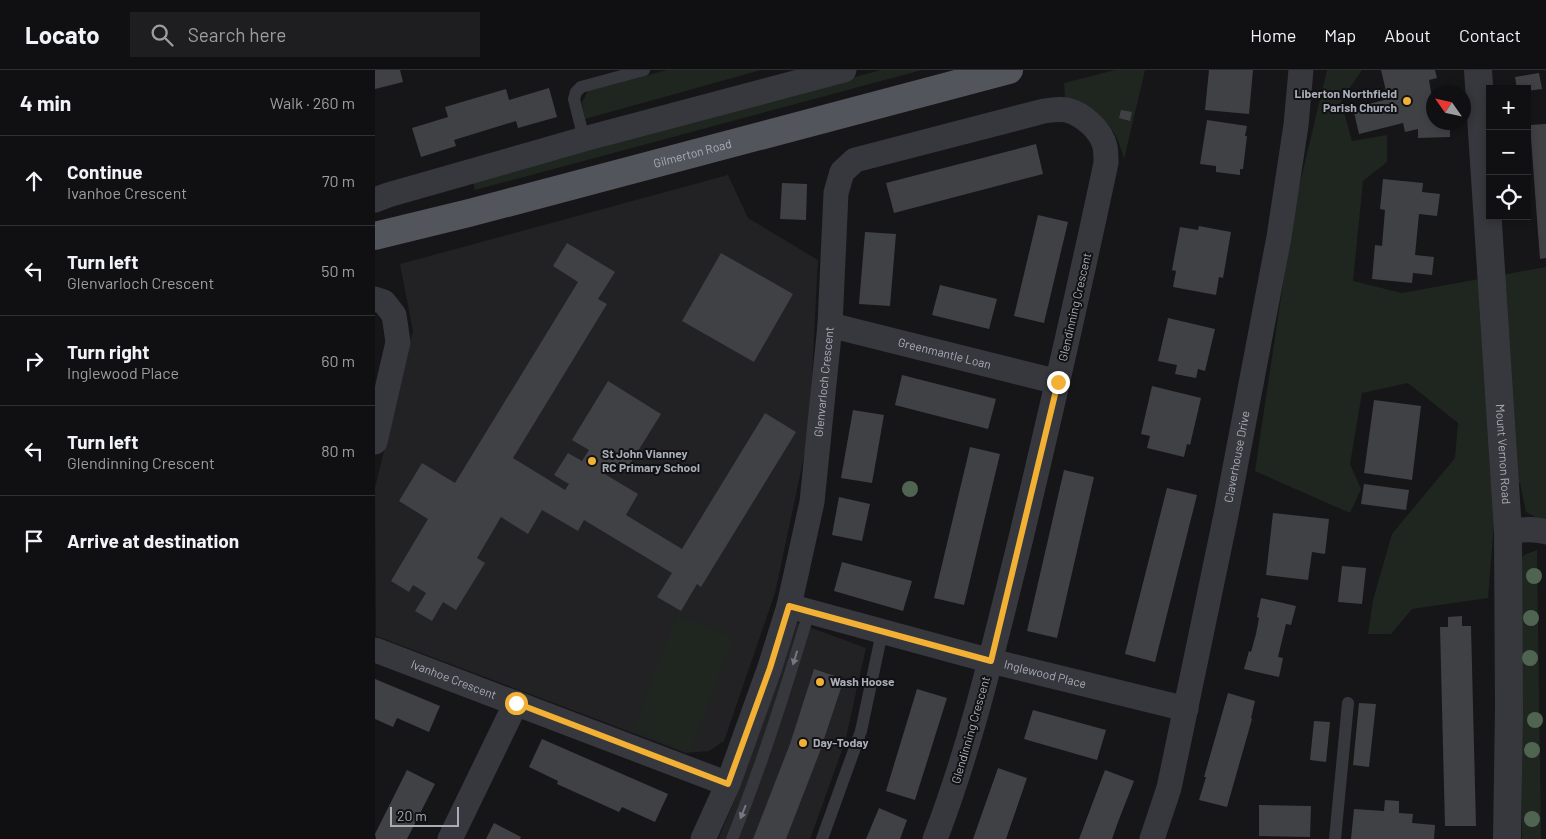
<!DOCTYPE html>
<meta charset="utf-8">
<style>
body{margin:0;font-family:Barlow,sans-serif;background:#1e1e20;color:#f1f3f6}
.controls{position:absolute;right:15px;top:15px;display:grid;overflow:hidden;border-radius:0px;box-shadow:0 2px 8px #0003}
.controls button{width:45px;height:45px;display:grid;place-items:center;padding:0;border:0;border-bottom:1px solid #303032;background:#101012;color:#f1f3f6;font:25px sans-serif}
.compass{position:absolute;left:1051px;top:15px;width:45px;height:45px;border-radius:50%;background:#101012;box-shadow:0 2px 8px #0003;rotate:304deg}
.scale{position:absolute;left:15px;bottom:12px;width:69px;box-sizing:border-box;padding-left:5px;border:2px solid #a8adb8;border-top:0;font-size:14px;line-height:18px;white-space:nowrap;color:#a8adb8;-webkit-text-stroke:4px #111113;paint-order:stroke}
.stop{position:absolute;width:15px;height:15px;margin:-11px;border:4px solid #f2b134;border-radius:50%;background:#fff}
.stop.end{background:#f2b134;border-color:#fff;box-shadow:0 1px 5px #0008}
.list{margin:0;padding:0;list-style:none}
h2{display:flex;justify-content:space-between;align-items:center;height:65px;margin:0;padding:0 20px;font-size:21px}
h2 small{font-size:16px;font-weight:400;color:#9c9d9f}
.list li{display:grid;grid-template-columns:32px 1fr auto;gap:15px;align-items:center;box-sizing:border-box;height:90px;padding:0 20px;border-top:1px solid #303032}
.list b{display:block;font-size:19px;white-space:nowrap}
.list p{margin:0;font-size:16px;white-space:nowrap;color:#9c9d9f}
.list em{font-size:16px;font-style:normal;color:#9c9d9f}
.icon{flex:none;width:28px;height:28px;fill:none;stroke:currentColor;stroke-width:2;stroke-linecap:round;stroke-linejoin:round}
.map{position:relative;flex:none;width:1171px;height:769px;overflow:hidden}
header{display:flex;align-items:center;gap:30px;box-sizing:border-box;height:70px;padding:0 25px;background:#101012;border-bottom:1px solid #303032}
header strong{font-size:24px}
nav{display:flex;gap:28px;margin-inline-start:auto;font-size:18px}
.search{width:350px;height:45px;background:#1e1e20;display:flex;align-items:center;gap:12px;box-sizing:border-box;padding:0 18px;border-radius:0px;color:#9c9d9f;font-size:19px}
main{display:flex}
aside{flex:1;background:#101012}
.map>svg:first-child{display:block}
.built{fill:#222225}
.green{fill:#1e261f}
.building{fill:#404145}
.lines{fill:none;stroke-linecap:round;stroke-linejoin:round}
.service{stroke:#37383d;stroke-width:12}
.minor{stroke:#37383d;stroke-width:25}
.tertiary{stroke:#37383d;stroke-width:28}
.primary{stroke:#53555c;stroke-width:28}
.tree{fill:#506452}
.oneway{fill:#757881}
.route{stroke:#f2b134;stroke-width:6}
.poi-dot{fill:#f2b134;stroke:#111113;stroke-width:2}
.labels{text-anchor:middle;stroke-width:4;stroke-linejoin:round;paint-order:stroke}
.poi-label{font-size:12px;font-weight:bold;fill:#a8adb8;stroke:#111113;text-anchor:start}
.street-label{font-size:12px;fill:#a8adb8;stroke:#111113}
</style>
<header>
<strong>Locato</strong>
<div class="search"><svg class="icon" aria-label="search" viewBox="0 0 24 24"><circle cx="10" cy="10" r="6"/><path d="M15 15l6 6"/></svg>Search here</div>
<nav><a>Home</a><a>Map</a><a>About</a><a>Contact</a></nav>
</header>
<main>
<aside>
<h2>4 min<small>Walk · 260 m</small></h2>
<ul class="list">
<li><svg class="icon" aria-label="ahead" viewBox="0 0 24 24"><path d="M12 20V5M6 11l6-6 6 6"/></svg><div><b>Continue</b><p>Ivanhoe Crescent</p></div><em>70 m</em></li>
<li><svg class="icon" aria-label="left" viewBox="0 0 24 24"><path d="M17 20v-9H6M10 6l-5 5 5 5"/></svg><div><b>Turn left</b><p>Glenvarloch Crescent</p></div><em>50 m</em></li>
<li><svg class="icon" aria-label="right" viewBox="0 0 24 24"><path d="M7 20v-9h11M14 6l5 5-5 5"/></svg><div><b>Turn right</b><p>Inglewood Place</p></div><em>60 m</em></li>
<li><svg class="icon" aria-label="left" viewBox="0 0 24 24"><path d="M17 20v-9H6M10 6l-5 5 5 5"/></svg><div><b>Turn left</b><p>Glendinning Crescent</p></div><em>80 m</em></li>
<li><svg class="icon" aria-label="arrive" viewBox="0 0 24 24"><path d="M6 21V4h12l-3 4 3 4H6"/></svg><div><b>Arrive at destination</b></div></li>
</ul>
</aside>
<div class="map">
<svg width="1171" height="769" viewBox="0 0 1171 769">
<rect width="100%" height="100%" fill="#161618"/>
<g class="built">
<path d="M353,105L373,148L443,190L434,363L400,523L349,671L334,681L311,683L1,566L0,418L38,261L25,194Z"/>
<path d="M420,552L491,578L470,672L435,769H343L365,718Z"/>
</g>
<g class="green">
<path d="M292,0H386L210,49L207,32L213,21Z"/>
<path d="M506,0H547L100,120L98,111Z"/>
<path d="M740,0H770L749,89C739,49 724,46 690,29L689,13Z"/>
<path d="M952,0H987L966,31L977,71L1012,65V92L988,111L978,211L1027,223L1171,197V453L1151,442L1145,413L1122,416L1113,528L1037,539L1016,564H993L998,530L1017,464L1080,388L1083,353L1033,313L987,323L975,394L986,419L975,443L880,401L920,134Z"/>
<path d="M1162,480L1166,769H1147L1146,491L1149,485Z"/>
<path d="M302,545L359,567L315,682L258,660Z"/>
</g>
<g class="building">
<path d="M0,0H25L28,12L0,19Z"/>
<path d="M834,0H878L874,44L830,40Z"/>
<path d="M1006,0H1060L1062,8L1054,10L1058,34L1051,36L1053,43L1058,42V52H1075V67L1043,68V59L1030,62L1028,53L984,64L978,38L1021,27L1019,19L1011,21Z"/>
<path d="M1164,3L1167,19L1152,21V19H1142L1140,7Z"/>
<path d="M174,18L182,47L143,58L141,51L79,70L81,76L46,87L37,58L73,47L70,37L131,19L134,30Z"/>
<path d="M746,40L757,42L755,51L744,48Z"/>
<path d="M832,50L872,56L870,66H872L868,99H865V105L841,102V96L825,94Z"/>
<path d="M1171,54V188L1165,189L1155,55Z"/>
<path d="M661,74L668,104L519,143L511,113Z"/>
<path d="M1008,109L1048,113L1047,122L1065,124L1062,146L1044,144L1040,185L1059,187L1057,205L1038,203L1037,213L997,209L1000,175L1007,176L1010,140L1005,139Z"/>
<path d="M407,113L432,114L431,150L405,149Z"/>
<path d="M663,145L693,152L669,253L639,246Z"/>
<path d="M824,156L856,162L848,208L844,207L841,225L798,217L801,201L797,200L805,157L823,160Z"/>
<path d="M490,162L521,164L515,236L484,234Z"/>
<path d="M192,173L240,202L223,229L232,234L138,388L190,420L194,414L179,405L193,383L207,391L214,380L197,370L233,311L286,344L250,402L234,393L228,403L263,424L251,445L307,479L390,343L421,362L326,517L322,514L306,541L282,527L297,503L209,450L203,461L167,440L153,464L126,447L102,488L110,493L81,540L68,532L57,551L40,541L51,523L38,515L34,522L16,511L53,449L24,431L47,393L80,413L203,212L178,196Z"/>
<path d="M346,183L418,224L379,292L307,251Z"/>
<path d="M565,215L622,229L614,259L557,245Z"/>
<path d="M793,248L840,259L830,301L823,299L821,308L800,304L802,295L783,291Z"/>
<path d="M527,305L621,329L613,359L520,335Z"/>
<path d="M777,316L826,328L815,375L812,374L809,387L772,378L775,366L766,364Z"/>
<path d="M999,330L1046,336L1037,410L989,403Z"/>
<path d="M478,340L509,345L497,413L466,408Z"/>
<path d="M595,377L625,384L589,535L559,528Z"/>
<path d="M689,400L719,407L682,568L652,561Z"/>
<path d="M989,414L1034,420L1031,440L986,434Z"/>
<path d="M792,418L822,425L780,592L750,584Z"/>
<path d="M464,427L495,434L487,471L457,465Z"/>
<path d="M898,443L954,449L950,484L937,482L933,510L891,505Z"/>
<path d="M467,492L537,511L528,541L459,521Z"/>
<path d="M967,496L991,498L987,534L963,532Z"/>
<path d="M886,528L921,536L916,555L911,554L903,587L908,588L904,607L869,599L874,581L876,582L881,564L884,548L882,547Z"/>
<path d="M1087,546V556H1096L1101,756H1070L1065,557H1073V547Z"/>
<path d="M439,599L469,609L444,684L411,769H378L415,674Z"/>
<path d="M0,609L65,636L54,662L22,648L18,657L0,649Z"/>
<path d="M542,619L572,628L540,730L511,721Z"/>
<path d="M853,623L880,631L876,648L877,649L852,737L824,730L831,707H829Z"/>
<path d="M984,633L1001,634L994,697L978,695Z"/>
<path d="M658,640L731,660L722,690L649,669Z"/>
<path d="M939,651L955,652L951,692L935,690Z"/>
<path d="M167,669L293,724L280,752L247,737L244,742L182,714L183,711L154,697Z"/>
<path d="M623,698L652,708L631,769H598Z"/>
<path d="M32,700L60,714L32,769H1L0,764Z"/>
<path d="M730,700L759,711L743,752L737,769H704Z"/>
<path d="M1010,730L1024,731V743L1038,744L1037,753L1060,755L1059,769H976L979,739L1009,741Z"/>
<path d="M884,735L936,736L935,767L884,766Z"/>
<path d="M504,738L532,750L525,769H491Z"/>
<path d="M119,753L146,767L145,769H111Z"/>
</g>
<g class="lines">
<g class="service">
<path d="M209,69L199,29L201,22L206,17L269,0"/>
<path d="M357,769C387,695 411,618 434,542"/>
<path d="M447,769L486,661L507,562"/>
<path d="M960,769L973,633"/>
</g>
<g class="minor">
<path d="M0,130L13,125L209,69L469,0"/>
<path d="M0,229L9,232L19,245L23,272L0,372"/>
<path id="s1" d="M455,255L683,312"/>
<path d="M1133,461C1146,460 1159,458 1171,462"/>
<path id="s2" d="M414,536L616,591L811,639"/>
<path id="s3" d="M0,580L353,714"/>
<path d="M75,769L141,633"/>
<path id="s4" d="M328,769L353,714L395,597L414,536L437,432L455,255L461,123L467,102L480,90L669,41C676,40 685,39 692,40C708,44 727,61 730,77C731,82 731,88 731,93C704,220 675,346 645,472C620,572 597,673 560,769"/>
<path id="s5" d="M777,769L794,718L851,445L904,167L921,55L926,0"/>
</g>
<path class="tertiary" id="s6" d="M1103,0L1133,461L1134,639L1132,769"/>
<path class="primary" id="s7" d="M0,166L94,143L634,0"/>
</g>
<g class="tree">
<circle cx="535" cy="419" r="8"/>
<circle cx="1159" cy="506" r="8"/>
<circle cx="1156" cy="548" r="8"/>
<circle cx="1155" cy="588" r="8"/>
<circle cx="1160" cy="650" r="8"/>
<circle cx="1157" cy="680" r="8"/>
<circle cx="1157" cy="749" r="8"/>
</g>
<defs><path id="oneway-solid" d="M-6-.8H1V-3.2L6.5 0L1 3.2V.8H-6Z" transform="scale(1.25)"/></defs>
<g class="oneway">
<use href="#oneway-solid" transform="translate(420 588) rotate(107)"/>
<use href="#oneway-solid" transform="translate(368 742) rotate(112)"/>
</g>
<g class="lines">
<path class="route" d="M141,633L353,714L395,598L414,536L616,591L683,312"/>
</g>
<g class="poi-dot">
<circle cx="1032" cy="31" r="5"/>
<circle cx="217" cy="391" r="5"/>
<circle cx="445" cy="612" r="5"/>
<circle cx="428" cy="673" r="5"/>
</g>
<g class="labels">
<g class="poi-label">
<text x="1022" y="28" text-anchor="end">Liberton Northfield<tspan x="1022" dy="14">Parish Church</tspan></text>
<text x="227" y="388">St John Vianney<tspan x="227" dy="14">RC Primary School</tspan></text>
<text x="455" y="616">Wash Hoose</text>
<text x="438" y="677">Day-Today</text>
</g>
<g class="street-label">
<text dy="4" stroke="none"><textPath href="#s7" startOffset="328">Gilmerton Road</textPath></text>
<text transform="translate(700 237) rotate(-77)" y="4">Glendinning Crescent</text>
<text dy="4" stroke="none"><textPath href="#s1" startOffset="118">Greenmantle Loan</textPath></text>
<text dy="4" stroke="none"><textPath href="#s4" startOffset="476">Glenvarloch Crescent</textPath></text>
<text dy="4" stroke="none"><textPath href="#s6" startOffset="385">Mount Vernon Road</textPath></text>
<text dy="4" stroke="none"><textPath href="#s5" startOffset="392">Claverhouse Drive</textPath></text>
<text dy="4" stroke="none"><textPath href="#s2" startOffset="265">Inglewood Place</textPath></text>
<text dy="4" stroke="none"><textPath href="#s3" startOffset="84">Ivanhoe Crescent</textPath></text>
<text transform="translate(596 660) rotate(-74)" y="4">Glendinning Crescent</text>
</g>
</g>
</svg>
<div class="controls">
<button>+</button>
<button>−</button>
<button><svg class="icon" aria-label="locate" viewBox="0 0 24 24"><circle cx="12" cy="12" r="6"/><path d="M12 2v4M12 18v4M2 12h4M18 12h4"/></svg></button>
</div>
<svg class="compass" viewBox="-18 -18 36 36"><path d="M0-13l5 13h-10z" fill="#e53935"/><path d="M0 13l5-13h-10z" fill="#9c9d9f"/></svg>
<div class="scale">20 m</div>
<div class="stop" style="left:141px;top:633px"></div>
<div class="stop end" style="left:683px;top:312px"></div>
</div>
</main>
